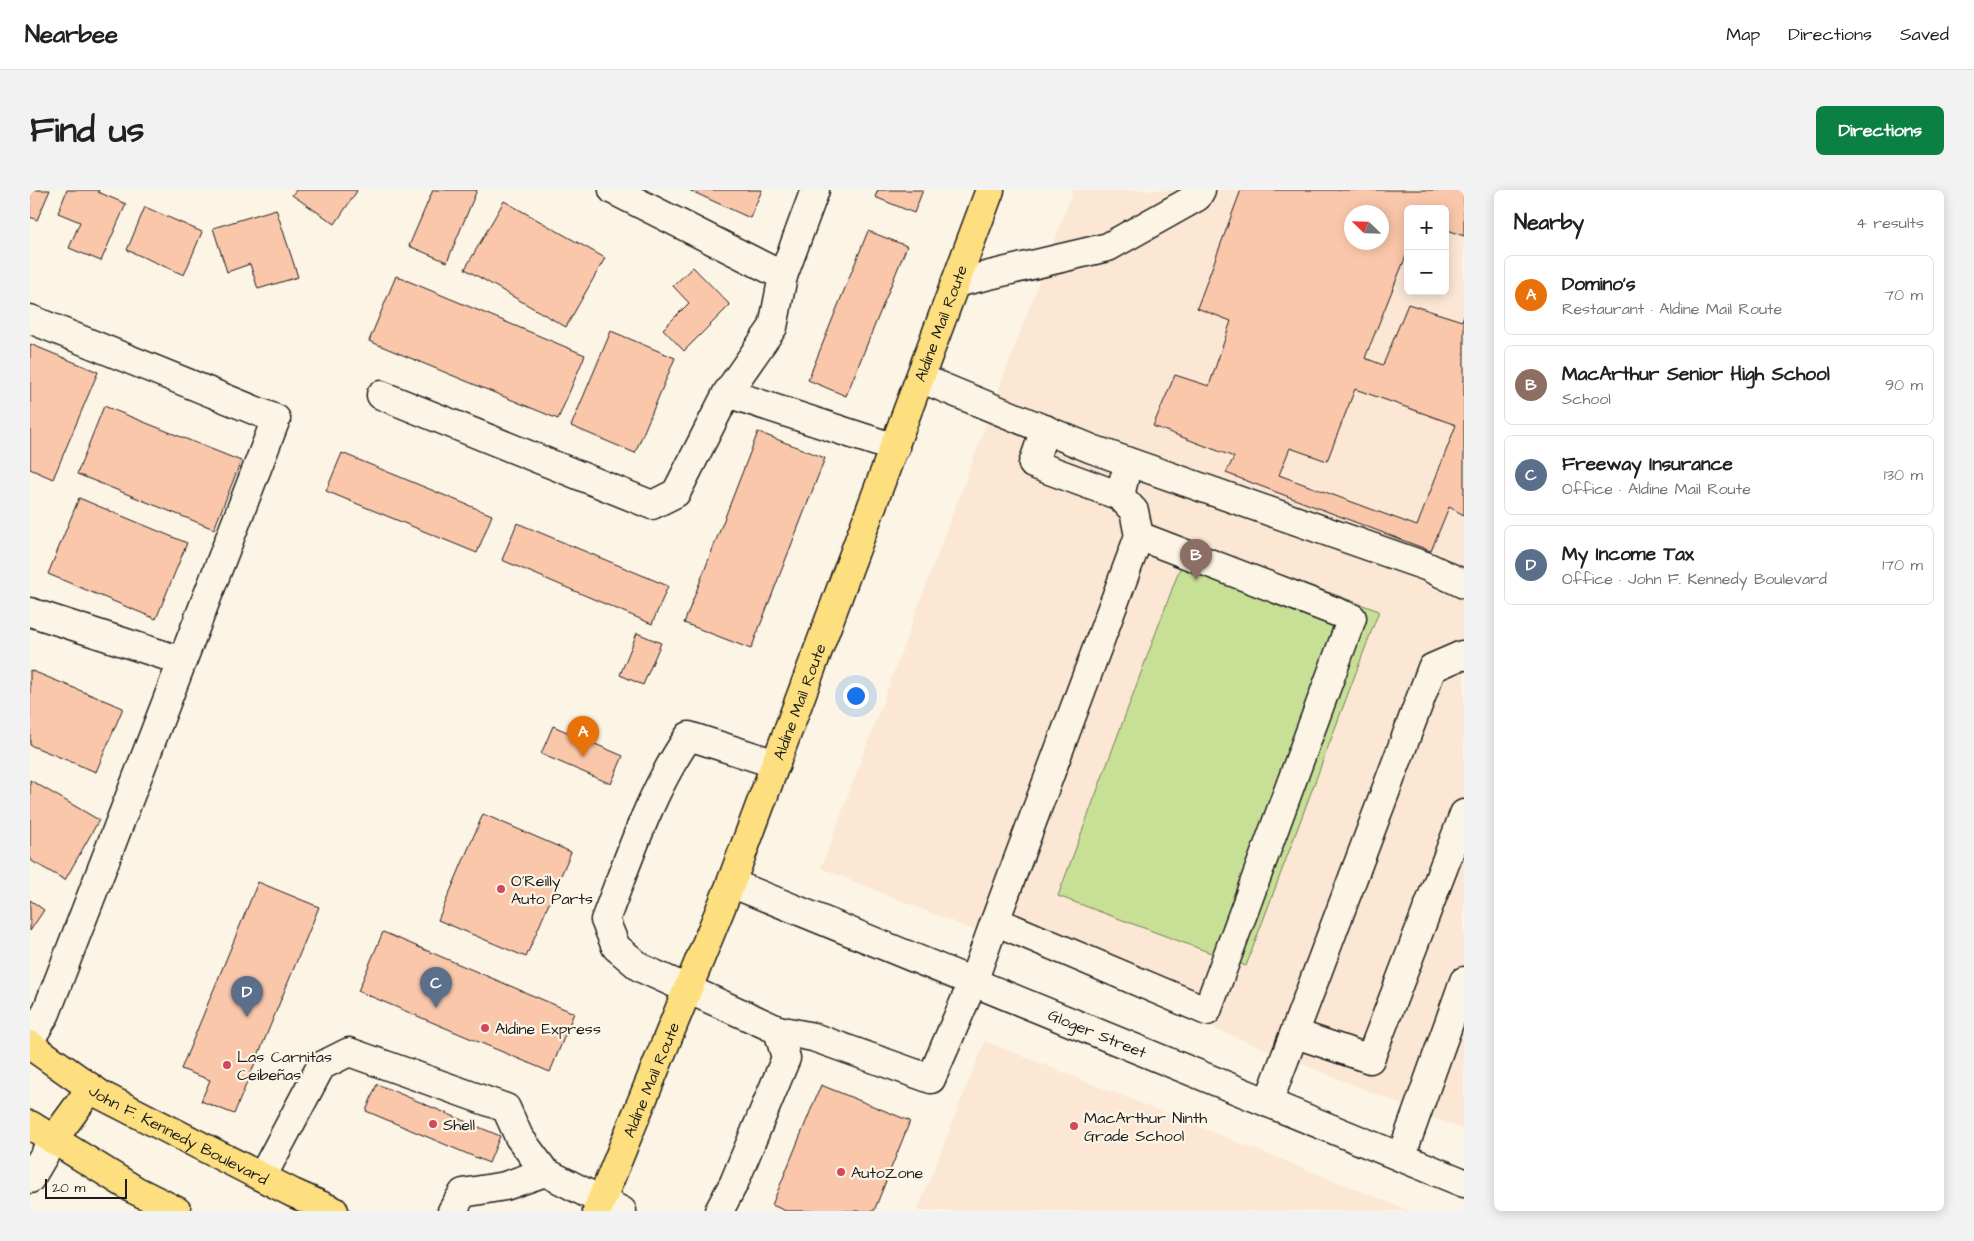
<!DOCTYPE html>
<meta charset="utf-8">
<style>
body{margin:0;font-family:"Architects Daughter",sans-serif;background:#f2f2f2;color:#202124}
.controls{position:absolute;right:15px;top:15px;display:grid;overflow:hidden;border-radius:8px;box-shadow:0 2px 12px #0003}
.controls button{width:45px;height:45px;display:grid;place-items:center;padding:0;border:0;border-bottom:1px solid #e0e0e0;background:#fff;color:#202124;font:25px sans-serif}
.compass{position:absolute;left:1314px;top:15px;width:45px;height:45px;border-radius:50%;background:#fff;box-shadow:0 2px 12px #0003;rotate:293deg}
.scale{position:absolute;left:15px;bottom:12px;width:82px;box-sizing:border-box;padding-left:5px;border:2px solid #1c1c1c;border-top:0;font-size:14px;line-height:18px;white-space:nowrap;color:#1c1c1c;-webkit-text-stroke:4px #fcf5e5;paint-order:stroke}
.you{position:absolute;left:825px;top:505px;width:18px;height:18px;margin:-12px;border:4px solid #fff;border-radius:50%;background:#1a73e8;box-shadow:0 0 0 8px #1a73e833}
.badge{display:grid;place-items:center;width:32px;height:32px;border-radius:50%;background:#0b8043;color:#fff;font-size:16px;font-weight:700}
.pin{position:absolute;translate:-50% -41px;filter:drop-shadow(0 1px 2px #0008)}
.pin::after{content:'';position:absolute;top:26px;width:18px;height:15px;background:inherit;clip-path:polygon(0 0,100% 0,50% 100%)}
.list{margin:0;padding:0;list-style:none}
h2{display:flex;justify-content:space-between;align-items:center;height:65px;margin:0;padding:0 20px;font-size:21px}
h2 small{font-size:16px;font-weight:400;color:#757577}
.list li{display:grid;grid-template-columns:32px 1fr auto;gap:15px;align-items:center;box-sizing:border-box;height:80px;margin:0 10px 10px;padding:0 10px;border:1px solid #e0e0e0;border-radius:8px}
.list b{display:block;font-size:19px;white-space:nowrap}
.list p{margin:0;font-size:16px;white-space:nowrap;color:#757577}
.list em{font-size:16px;font-style:normal;color:#757577}
.map{position:relative;flex:none;width:1434px;height:1021px;overflow:hidden;border-radius:8px}
header{display:flex;align-items:center;gap:30px;box-sizing:border-box;height:70px;padding:0 25px;background:#fff;border-bottom:1px solid #e0e0e0}
header strong{font-size:24px}
nav{display:flex;gap:28px;margin-inline-start:auto;font-size:18px}
.intro{display:flex;align-items:center;justify-content:space-between;box-sizing:border-box;height:120px;padding:0 30px}
h1{margin:0;font-size:35px}
.button{padding:12px 22px;border-radius:8px;background:#0b8043;color:#fff;font-size:18px;font-weight:700}
main{display:flex;gap:30px;padding:0 30px}
aside{flex:1;background:#fff;border-radius:8px;box-shadow:0 2px 12px #0003}
.map>svg:first-child{display:block}
.built{fill:#fbe7d4;fill-rule:evenodd}
.green{fill:#c8e096;stroke:#727e59}
.building{fill:#fac7ab;stroke:#1c1c1c;fill-rule:evenodd}
.lines{fill:none;stroke-linecap:round;stroke-linejoin:round}
.minor-casing{stroke:#1c1c1c;stroke-width:31}
.major-casing{stroke:#1c1c1c;stroke-width:31}
.minor{stroke:#fcf5e5;stroke-width:28}
.major{stroke:#fedf80;stroke-width:28}
.poi-dot{fill:#d1495b;stroke:#fcf5e5;stroke-width:2}
.labels{text-anchor:middle;stroke-width:4.5;stroke-linejoin:round;paint-order:stroke}
.street-label{font-size:16px;fill:#1c1c1c;stroke:#fcf5e5}
.poi-label{font-size:16px;fill:#1c1c1c;stroke:#fcf5e5;text-anchor:start}
</style>
<header>
<strong>Nearbee</strong>
<nav><a>Map</a><a>Directions</a><a>Saved</a></nav>
</header>
<div class="intro"><h1>Find us</h1><a class="button">Directions</a></div>
<main>
<div class="map">
<svg width="1434" height="1021" viewBox="0 0 1434 1021">
<rect width="100%" height="100%" fill="#fcf5e5"/>
<filter id="ink" filterUnits="userSpaceOnUse"><feTurbulence type="fractalNoise" baseFrequency=".02" numOctaves="2"/><feDisplacementMap in="SourceGraphic" scale="10" xChannelSelector="R" yChannelSelector="G"/><feConvolveMatrix kernelMatrix="1 2 1 2 8 2 1 2 1" color-interpolation-filters="sRGB"/></filter>
<g filter="url(#ink)">
<g class="built">
<path d="M1043,0H1434V940L791,678ZM1378,19H1415V101H1378ZM1322,22H1352V52H1322Z"/>
<path d="M955,851L1380,1021H887Z"/>
</g>
<path class="green" d="M1160,351L1349,421L1216,776L1028,706Z"/>
<g class="building">
<path d="M0,0H20L7,30L0,27Z"/>
<path d="M37,0H69L68,2L96,14L71,71L39,58L50,32L28,23Z"/>
<path d="M266,0H326L327,1L305,34L262,5Z"/>
<path d="M403,0H447L417,72L379,56Z"/>
<path d="M659,0H732L720,28Z"/>
<path d="M848,0H893L884,23L845,7Z"/>
<path d="M1211,0H1434V46L1415,39V19H1378V61L1335,168L1353,175L1378,114L1432,131L1434,125V325L1419,317L1401,361L1196,283L1204,267L1123,236L1145,185L1179,196L1201,131L1167,118ZM1322,22H1352V52H1322ZM1325,199L1426,235L1387,336L1249,285L1260,258L1297,271Z"/>
<path d="M474,11L575,68L536,137L435,79Z"/>
<path d="M115,17L172,42L154,85L97,60Z"/>
<path d="M246,19L268,87L228,99L220,74L197,82L183,38Z"/>
<path d="M838,41L877,56L816,206L778,190Z"/>
<path d="M663,77L700,115L654,161L633,139L659,113L643,96Z"/>
<path d="M366,86L555,165L528,229L339,151Z"/>
<path d="M581,141L645,168L605,263L541,236Z"/>
<path d="M0,154L68,182L23,289L0,279Z"/>
<path d="M74,216L211,271L184,339L47,284Z"/>
<path d="M728,242L795,268L721,459L654,433Z"/>
<path d="M312,263L462,325L447,363L296,301Z"/>
<path d="M49,308L157,353L126,429L18,384Z"/>
<path d="M487,333L638,396L622,434L472,370Z"/>
<path d="M607,443L631,453L613,495L590,485Z"/>
<path d="M0,480L93,518L66,582L0,555Z"/>
<path d="M523,536L593,566L581,594L511,564Z"/>
<path d="M0,590L69,630L35,690L0,670Z"/>
<path d="M453,624L541,662L496,767L408,730Z"/>
<path d="M228,692L289,717L204,924L171,911L180,890L151,879Z"/>
<path d="M0,710L14,720L0,741Z"/>
<path d="M353,742L544,823L520,882L328,801Z"/>
<path d="M347,894L470,946L459,973L336,921Z"/>
<path d="M791,895L880,931L844,1021H756L742,1015Z"/>
</g>
<g class="lines">
<defs>
<g id="minor">
<path d="M583,0L753,86L743,137L697,203"/>
<path d="M753,86L785,0"/>
<path d="M926,93L1078,57L1167,7L1171,0"/>
<path d="M0,129L246,229L16,823L0,850"/>
<path d="M890,188L1062,259L1398,377L1434,394"/>
<path d="M351,205L622,315L646,303L697,203L865,258"/>
<path d="M1015,239L1003,274L1090,306"/>
<path d="M1094,289L1090,306L1104,321L1109,346"/>
<path d="M0,422L152,471"/>
<path id="s1" d="M701,693L1434,993"/>
<path d="M748,840L783,847L901,889L943,792L965,731L1109,346L1322,428L1177,821L965,731"/>
<path d="M1266,844L1340,869L1434,624"/>
<path d="M1238,913L1402,478L1432,465L1434,466"/>
<path d="M1371,967L1434,791"/>
<path d="M232,987L291,876L319,862L476,918L489,947L515,982L592,1021"/>
<path d="M0,989L23,950"/>
<path d="M422,1021L433,1003L475,996L515,982"/>
<path d="M689,1021L704,993L756,868L748,840L611,778L586,757L575,730C599,668 621,600 659,546L746,574"/>
</g>
<g id="major">
<path id="s2" d="M0,855L71,905L263,1003L304,1021"/>
<path d="M0,935L105,1000L147,1021"/>
<path d="M23,950L61,898"/>
<path id="s3" d="M567,1021L701,693L960,0"/>
</g>
</defs>
<use href="#minor" class="minor-casing"/>
<use href="#major" class="major-casing"/>
<use href="#minor" class="minor"/>
<use href="#major" class="major"/>
</g>
</g>
<g class="poi-dot">
<circle cx="471" cy="699" r="5"/>
<circle cx="455" cy="838" r="5"/>
<circle cx="197" cy="875" r="5"/>
<circle cx="403" cy="934" r="5"/>
<circle cx="1044" cy="936" r="5"/>
<circle cx="811" cy="982" r="5"/>
</g>
<g class="labels">
<g class="street-label">
<text dy="6" stroke="none"><textPath href="#s3" startOffset="952">Aldine Mail Route</textPath></text>
<text dy="6" stroke="none"><textPath href="#s3" startOffset="548">Aldine Mail Route</textPath></text>
<text dy="6" stroke="none"><textPath href="#s1" startOffset="396">Gloger Street</textPath></text>
<text dy="6" stroke="none"><textPath href="#s3" startOffset="142">Aldine Mail Route</textPath></text>
<text dy="6" stroke="none"><textPath href="#s2" startOffset="174">John F. Kennedy Boulevard</textPath></text>
</g>
<g class="poi-label">
<text x="481" y="696">O'Reilly<tspan x="481" dy="18">Auto Parts</tspan></text>
<text x="465" y="844">Aldine Express</text>
<text x="207" y="872">Las Carnitas<tspan x="207" dy="18">Ceibeñas</tspan></text>
<text x="1054" y="933">MacArthur Ninth<tspan x="1054" dy="18">Grade School</tspan></text>
<text x="413" y="940">Shell</text>
<text x="821" y="988">AutoZone</text>
</g>
</g>
</svg>
<div class="controls">
<button>+</button>
<button>−</button>
</div>
<svg class="compass" viewBox="-18 -18 36 36"><path d="M0-13l5 13h-10z" fill="#e53935"/><path d="M0 13l5-13h-10z" fill="#757577"/></svg>
<div class="scale">20 m</div>
<div class="you"></div>
<div class="pin badge" style="left:553px;top:567px;background:#e8710a">A</div>
<div class="pin badge" style="left:1166px;top:390px;background:#8d6e63">B</div>
<div class="pin badge" style="left:406px;top:818px;background:#5c6f8a">C</div>
<div class="pin badge" style="left:217px;top:827px;background:#5c6f8a">D</div>
</div>
<aside>
<h2>Nearby<small>4 results</small></h2>
<ul class="list">
<li><span class="badge" style="background:#e8710a">A</span><div><b>Domino's</b><p>Restaurant · Aldine Mail Route</p></div><em>70 m</em></li>
<li><span class="badge" style="background:#8d6e63">B</span><div><b>MacArthur Senior High School</b><p>School</p></div><em>90 m</em></li>
<li><span class="badge" style="background:#5c6f8a">C</span><div><b>Freeway Insurance</b><p>Office · Aldine Mail Route</p></div><em>130 m</em></li>
<li><span class="badge" style="background:#5c6f8a">D</span><div><b>My Income Tax</b><p>Office · John F. Kennedy Boulevard</p></div><em>170 m</em></li>
</ul>
</aside>
</main>
